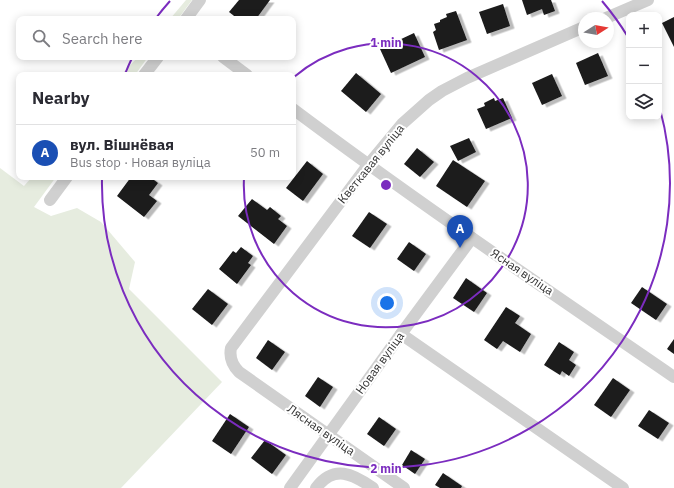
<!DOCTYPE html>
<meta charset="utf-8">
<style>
body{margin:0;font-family:"IBM Plex Sans",sans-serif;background:#f2f2f3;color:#2b2b33}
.controls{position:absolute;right:12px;top:12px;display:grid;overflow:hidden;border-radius:8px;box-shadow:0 2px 10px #0003}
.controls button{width:36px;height:36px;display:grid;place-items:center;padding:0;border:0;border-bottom:1px solid #e1e1e2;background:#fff;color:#2b2b33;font:20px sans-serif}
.compass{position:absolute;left:578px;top:12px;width:36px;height:36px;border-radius:50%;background:#fff;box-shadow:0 2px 10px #0003;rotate:79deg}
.you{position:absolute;left:387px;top:303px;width:14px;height:14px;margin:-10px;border:3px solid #fff;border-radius:50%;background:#1a73e8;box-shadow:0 0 0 6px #1a73e833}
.badge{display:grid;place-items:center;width:26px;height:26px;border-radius:50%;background:#7c3aed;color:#fff;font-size:13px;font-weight:700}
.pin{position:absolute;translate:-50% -33px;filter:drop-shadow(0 1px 2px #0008)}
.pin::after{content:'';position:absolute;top:21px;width:14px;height:12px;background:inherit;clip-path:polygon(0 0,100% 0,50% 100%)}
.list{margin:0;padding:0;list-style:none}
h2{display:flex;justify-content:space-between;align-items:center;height:52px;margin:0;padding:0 16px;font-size:17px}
h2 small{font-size:13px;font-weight:400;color:#7c7c81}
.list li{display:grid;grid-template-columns:26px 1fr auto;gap:12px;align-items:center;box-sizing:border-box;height:56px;padding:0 16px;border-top:1px solid #e1e1e2}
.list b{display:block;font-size:15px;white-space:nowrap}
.list p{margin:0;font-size:13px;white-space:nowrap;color:#7c7c81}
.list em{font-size:13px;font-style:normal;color:#7c7c81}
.icon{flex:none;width:22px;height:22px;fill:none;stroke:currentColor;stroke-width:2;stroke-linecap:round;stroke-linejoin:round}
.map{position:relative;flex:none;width:674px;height:488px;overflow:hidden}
.search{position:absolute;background:#fff;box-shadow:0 2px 10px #0003;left:16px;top:16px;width:280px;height:44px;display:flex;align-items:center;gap:10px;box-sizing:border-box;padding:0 14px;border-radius:8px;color:#7c7c81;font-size:15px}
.panel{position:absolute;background:#fff;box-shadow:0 2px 10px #0003;left:16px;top:72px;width:280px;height:108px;border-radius:8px}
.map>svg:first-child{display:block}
.green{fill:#e6ecdf}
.building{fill:#1a1a1a;filter:url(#shadow)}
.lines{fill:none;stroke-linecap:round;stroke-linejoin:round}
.minor{stroke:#d0d0d0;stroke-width:12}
.ring{fill:none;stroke:#7b2cbf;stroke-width:2}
.labels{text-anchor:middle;stroke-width:4;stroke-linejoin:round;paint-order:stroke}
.street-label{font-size:12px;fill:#333;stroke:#fff}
.centre{fill:#7b2cbf;stroke:#fff;stroke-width:2}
.ring-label{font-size:12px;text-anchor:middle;font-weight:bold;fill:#7b2cbf;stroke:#fff;stroke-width:4;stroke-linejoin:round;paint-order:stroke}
</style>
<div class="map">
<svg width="674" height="488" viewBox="0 0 674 488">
<defs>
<filter id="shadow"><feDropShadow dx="4.5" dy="2.5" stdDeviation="0" flood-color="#0004"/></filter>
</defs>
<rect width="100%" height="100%" fill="#fff"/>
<g class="green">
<path d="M186,0H192L178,19H170Z"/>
<path d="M138,57H148L135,75H121Z"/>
<path d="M0,168L24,186L32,177H56L34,207L51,216L77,208L101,222L135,262L129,289L222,382L121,488H0Z"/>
</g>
<g class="building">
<path d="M239,0H270L256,19H238L229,12Z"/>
<path d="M522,0H551L555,11L544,15L542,9L527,15Z"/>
<path d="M503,4L510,26L487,34L479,12Z"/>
<path d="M456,11L467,40L439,50L433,32L436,30L434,24L440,22V20L447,17L446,14Z"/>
<path d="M674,17V47L662,23Z"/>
<path d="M414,33L425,57L391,73L380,49Z"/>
<path d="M598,53L608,76L585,85L576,63Z"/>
<path d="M356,73L381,94L366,112L341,91Z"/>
<path d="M552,74L562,96L542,105L532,83Z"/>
<path d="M494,98L495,101L503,98L512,118L486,129L477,109L485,106L484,103Z"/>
<path d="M469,138L476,152L458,161L450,146Z"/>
<path d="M417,148L434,162L420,177L404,164Z"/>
<path d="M453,160L485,181L467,207L436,186Z"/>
<path d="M307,161L323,174L303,201L286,188Z"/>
<path d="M131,177H150L158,183L149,195L157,201L144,217L117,196Z"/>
<path d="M252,199L267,210L270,207L281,216L278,219L287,226L274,244L238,216Z"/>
<path d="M369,212L387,224L370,248L352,236Z"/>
<path d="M409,242L426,254L414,271L397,259Z"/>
<path d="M241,247L253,256L248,263L251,265L237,284L219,269L233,251L236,253Z"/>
<path d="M466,278L487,293L474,312L453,298Z"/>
<path d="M642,287L667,304L656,320L631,303Z"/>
<path d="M208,289L228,304L212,325L192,309Z"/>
<path d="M506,307L520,316L515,323L531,334L520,352L503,341L497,349L484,340Z"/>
<path d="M674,339V354L667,349Z"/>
<path d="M268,340L285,352L272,370L256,358Z"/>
<path d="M559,342L574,352L569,360L576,365L569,376L562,371L560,375L544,365Z"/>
<path d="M318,377L333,387L320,407L305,396Z"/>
<path d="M613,378L630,390L611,417L594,405Z"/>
<path d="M649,410L669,423L658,439L638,426Z"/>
<path d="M230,414L249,427L231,454L212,441Z"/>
<path d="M379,417L396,429L384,446L367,434Z"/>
<path d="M265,440L286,455L272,474L251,458Z"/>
<path d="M411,450L425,459L415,474L402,465Z"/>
<path d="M443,473L462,486L461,488H440L435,485Z"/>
</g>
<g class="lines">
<g class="minor">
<path d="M606,18L648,0"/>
<path d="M186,19L200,0"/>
<path d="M223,57L247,75"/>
<path d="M144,75L158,57"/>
<path d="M293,109C417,202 546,289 674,377"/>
<path d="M50,200L67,177"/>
<path d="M401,334L623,488"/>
<path d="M290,488L401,334L472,238"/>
<path d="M316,488C334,464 353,474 373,488"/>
<path d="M404,488L239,372C232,365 229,358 231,348L368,165L402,124L429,100L442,91L467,78L584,27"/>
</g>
</g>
<g class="ring">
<path d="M294 77A142 142 0 1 1 244 178"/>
<path d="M125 74A284 284 0 0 1 132 58M156 18A284 284 0 0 1 170 1M602 1A284 284 0 0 1 628 37M660 109A284 284 0 1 1 102 178"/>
</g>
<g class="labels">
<g class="street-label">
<text transform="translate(371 164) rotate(-51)" y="4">Кветкавая вуліца</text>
<text transform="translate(522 272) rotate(34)" y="4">Ясная вуліца</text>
<text transform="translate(380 363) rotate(-54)" y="4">Новая вуліца</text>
<text transform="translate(321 430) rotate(35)" y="4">Лясная вуліца</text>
</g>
</g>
<circle cx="386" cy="185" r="6" class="centre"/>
<g class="ring-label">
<text x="386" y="47">1 min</text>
<text x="386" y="473">2 min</text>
</g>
</svg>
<div class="controls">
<button>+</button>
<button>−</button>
<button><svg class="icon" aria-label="layers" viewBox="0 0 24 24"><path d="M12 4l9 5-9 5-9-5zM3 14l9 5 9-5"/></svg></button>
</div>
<svg class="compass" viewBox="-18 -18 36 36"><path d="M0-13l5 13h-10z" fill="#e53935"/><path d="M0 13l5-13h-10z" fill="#7c7c81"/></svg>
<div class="you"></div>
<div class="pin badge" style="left:460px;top:248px;background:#1a4fb4">A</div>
<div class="search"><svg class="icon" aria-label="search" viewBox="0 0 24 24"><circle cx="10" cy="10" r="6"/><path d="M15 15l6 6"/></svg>Search here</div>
<section class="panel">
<h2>Nearby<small></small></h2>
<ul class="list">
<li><span class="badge" style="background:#1a4fb4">A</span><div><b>вул. Вішнёвая</b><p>Bus stop · Новая вуліца</p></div><em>50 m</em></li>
</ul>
</section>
</div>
